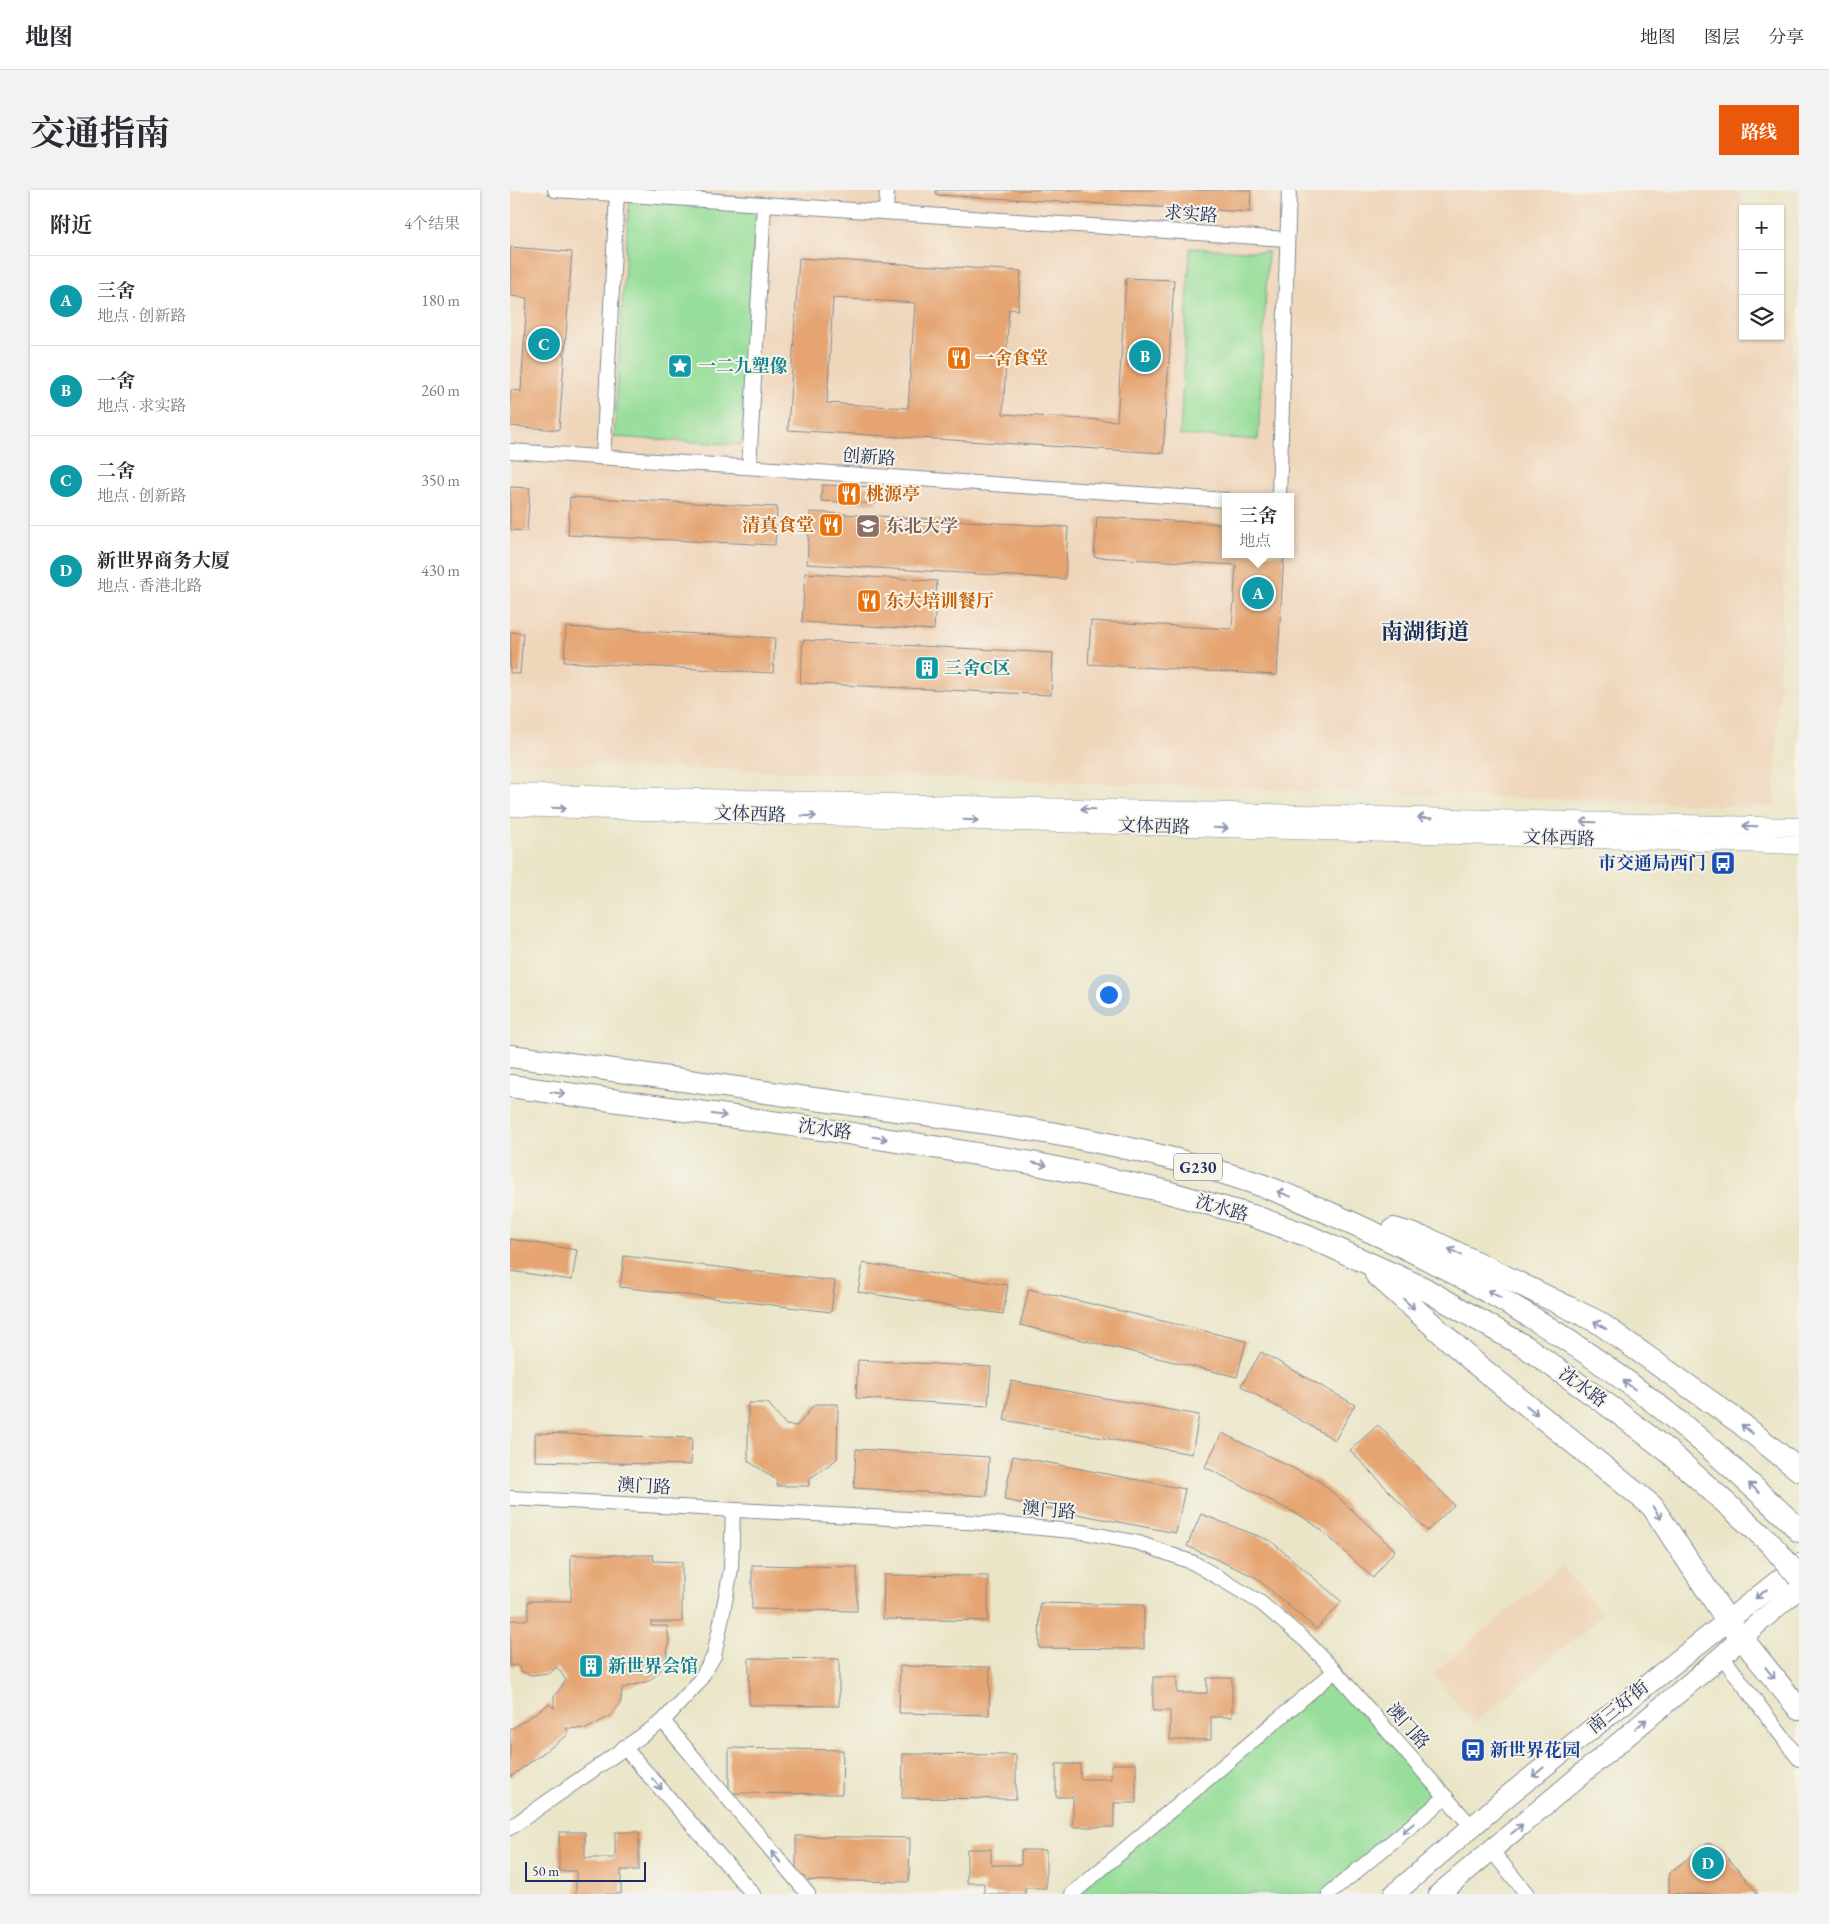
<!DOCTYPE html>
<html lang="zh">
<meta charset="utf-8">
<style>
body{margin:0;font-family:"EB Garamond","Noto Serif SC",serif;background:#f2f2f3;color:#2b2b33}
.controls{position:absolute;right:15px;top:15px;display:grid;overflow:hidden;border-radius:0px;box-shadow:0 1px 4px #0004}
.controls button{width:45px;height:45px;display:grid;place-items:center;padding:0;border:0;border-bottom:1px solid #e1e1e2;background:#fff;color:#2b2b33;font:25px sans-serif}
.scale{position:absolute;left:15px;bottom:12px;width:121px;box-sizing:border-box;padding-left:5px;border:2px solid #1b2f5e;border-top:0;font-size:14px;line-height:18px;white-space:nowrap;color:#1b2f5e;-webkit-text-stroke:4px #f7f3e8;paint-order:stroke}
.you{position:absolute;left:598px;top:804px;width:18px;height:18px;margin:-12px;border:4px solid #fff;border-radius:50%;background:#1a73e8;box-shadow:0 0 0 8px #1a73e833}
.badge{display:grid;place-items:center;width:32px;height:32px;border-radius:50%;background:#ea580c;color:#fff;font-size:16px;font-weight:700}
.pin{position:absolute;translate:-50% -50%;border:2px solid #fff;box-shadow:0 1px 5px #0006}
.popup{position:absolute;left:712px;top:303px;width:72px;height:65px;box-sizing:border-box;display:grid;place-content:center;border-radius:0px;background:#fff;filter:drop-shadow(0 1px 4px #0005);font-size:16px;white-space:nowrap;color:#7c7c81}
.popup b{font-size:19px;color:#2b2b33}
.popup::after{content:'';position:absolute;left:50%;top:100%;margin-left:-10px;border:10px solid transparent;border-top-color:#fff}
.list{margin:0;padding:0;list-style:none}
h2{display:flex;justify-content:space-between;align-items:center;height:65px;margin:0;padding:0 20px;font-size:21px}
h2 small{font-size:16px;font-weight:400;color:#7c7c81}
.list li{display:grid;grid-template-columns:32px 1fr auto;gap:15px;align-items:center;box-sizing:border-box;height:90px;padding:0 20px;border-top:1px solid #e1e1e2}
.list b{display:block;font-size:19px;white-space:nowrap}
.list p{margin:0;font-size:16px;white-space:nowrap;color:#7c7c81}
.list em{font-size:16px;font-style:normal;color:#7c7c81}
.icon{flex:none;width:28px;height:28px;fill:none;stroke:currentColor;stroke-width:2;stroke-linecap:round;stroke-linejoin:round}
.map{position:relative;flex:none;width:1289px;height:1704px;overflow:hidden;border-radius:0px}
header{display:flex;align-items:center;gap:30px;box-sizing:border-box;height:70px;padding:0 25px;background:#fff;border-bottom:1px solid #e1e1e2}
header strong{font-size:24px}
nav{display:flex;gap:28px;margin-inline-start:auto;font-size:18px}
.intro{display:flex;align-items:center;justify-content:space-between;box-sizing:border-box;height:120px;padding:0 30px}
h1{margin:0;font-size:35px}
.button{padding:12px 22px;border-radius:0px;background:#ea580c;color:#fff;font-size:18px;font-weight:700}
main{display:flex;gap:30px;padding:0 30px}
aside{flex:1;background:#fff;border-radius:0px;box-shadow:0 1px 4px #0004}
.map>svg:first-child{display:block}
.built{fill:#efd6bb;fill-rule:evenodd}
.green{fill:#96de99;stroke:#58867c}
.building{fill:#e5a471;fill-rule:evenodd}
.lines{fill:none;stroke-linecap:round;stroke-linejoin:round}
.minor-casing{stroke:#828a92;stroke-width:16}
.tertiary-casing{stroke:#828a92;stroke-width:19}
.secondary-casing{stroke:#828a92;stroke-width:22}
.trunk-casing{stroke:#828a92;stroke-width:24}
.minor{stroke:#fff;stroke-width:14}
.tertiary{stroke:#fff;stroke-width:18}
.secondary{stroke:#fff;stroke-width:20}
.trunk{stroke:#fff;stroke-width:22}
.trunk-bridge-casing{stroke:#828a92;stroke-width:24;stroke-linecap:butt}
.trunk-bridge{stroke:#fff;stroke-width:22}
.oneway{stroke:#8d97ae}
.labels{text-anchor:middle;stroke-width:4;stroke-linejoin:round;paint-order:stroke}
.shield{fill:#f7f3e8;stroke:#5d6a87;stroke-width:1}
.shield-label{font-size:16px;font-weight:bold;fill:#1b2f5e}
.street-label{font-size:18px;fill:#1b2f5e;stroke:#f7f3e8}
.food-label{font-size:18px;font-weight:bold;fill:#c56008;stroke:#f7f3e8;text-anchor:start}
.culture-label{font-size:18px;font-weight:bold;fill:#0d838f;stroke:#f7f3e8;text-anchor:start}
.education-label{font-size:18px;font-weight:bold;fill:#785e54;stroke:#f7f3e8;text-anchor:start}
.transit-label{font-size:18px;font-weight:bold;fill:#164399;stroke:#f7f3e8;text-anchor:end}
.district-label{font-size:22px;font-weight:bold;fill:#1b2f5e;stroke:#f7f3e8}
</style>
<header>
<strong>地图</strong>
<nav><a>地图</a><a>图层</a><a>分享</a></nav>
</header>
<div class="intro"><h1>交通指南</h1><a class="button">路线</a></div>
<main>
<aside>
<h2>附近<small>4个结果</small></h2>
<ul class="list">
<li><span class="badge" style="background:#0f9aa8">A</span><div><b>三舍</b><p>地点 · 创新路</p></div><em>180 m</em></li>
<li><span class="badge" style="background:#0f9aa8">B</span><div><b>一舍</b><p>地点 · 求实路</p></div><em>260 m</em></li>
<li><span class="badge" style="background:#0f9aa8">C</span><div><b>二舍</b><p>地点 · 创新路</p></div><em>350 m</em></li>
<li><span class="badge" style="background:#0f9aa8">D</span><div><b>新世界商务大厦</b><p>地点 · 香港北路</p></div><em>430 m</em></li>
</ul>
</aside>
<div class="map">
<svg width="1289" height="1704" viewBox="0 0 1289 1704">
<rect width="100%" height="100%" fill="#f7f3e8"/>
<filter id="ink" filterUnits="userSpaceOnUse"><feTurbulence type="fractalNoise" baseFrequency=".02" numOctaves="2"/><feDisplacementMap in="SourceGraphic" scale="10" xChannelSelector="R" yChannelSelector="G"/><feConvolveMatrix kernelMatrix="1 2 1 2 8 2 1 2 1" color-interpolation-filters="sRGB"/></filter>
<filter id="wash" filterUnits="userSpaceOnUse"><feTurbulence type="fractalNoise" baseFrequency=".0096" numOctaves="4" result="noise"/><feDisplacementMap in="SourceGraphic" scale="20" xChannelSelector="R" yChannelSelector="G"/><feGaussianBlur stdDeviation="1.12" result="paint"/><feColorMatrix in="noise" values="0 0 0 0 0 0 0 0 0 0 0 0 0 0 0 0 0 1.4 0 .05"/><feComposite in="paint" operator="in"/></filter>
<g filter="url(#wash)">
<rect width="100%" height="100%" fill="#eae5c7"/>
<g class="built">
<path d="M0,0H1227L1235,19H1233V146H1270V97L1285,131L1264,617L0,572ZM716,307H780V364H716Z"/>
<path d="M1052,1376L1093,1425L963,1534L923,1483Z"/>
</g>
<g class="green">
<path d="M119,11L246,19L231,255L104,247Z"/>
<path d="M680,58L758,62L748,250L670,245Z"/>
<path d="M825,1481L936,1607L819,1704H562Z"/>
</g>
<g id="blocks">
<g class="building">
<path d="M426,0H741L740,22L426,5Z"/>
<path d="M0,57L62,62L49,240L0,236V200L11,201L17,108L0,106Z"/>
<path d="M289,68L511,81L508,120L499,119L493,224L607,231L616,88L664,90L653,263L278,240ZM323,108L405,113L398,218L317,213Z"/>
<path d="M312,295L367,297L366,314L311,311Z"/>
<path d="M0,297L20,298L17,341L0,340Z"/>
<path d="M60,307L267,317L265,355L58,345Z"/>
<path d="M300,322L558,337L555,389L297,374Z"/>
<path d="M587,327L716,334V364H774L767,485L578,474L581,431L722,439L726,375L584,367Z"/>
<path d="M295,383L427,391L424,440L292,432Z"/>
<path d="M56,437L265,448L263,483L54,472Z"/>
<path d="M0,442L13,443L10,484L0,483Z"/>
<path d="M293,450L543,463L541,505L290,493Z"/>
<path d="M0,1049L67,1060L62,1090L0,1081Z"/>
<path d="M114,1066L325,1091L321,1122L110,1097Z"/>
<path d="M353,1073L498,1095L493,1124L348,1102Z"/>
<path d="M519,1099L736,1151L727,1187L510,1135Z"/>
<path d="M751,1162L845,1215L825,1250L731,1196Z"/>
<path d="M348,1170L481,1177L478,1216L346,1208Z"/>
<path d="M501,1191L689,1225L682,1264L494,1230Z"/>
<path d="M238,1213H258L276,1235L287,1236L305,1214H328L327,1269L299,1289V1296H267V1290L238,1271Z"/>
<path d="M868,1235L944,1315L917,1341L840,1260Z"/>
<path d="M25,1243L182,1248L181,1275L25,1271Z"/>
<path d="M712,1243L809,1291L828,1307L885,1360L863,1388L809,1338L791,1326L695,1277Z"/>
<path d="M346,1259L479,1267L477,1306L344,1298Z"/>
<path d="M503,1266L675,1299L666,1343L494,1310Z"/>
<path d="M691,1324L761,1351L832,1412L806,1439L745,1387L677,1356Z"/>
<path d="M61,1365H143L144,1371L172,1372V1432H141V1436H157L159,1450L157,1467L151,1480L139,1491L112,1498L111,1511L102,1525L76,1539L56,1538L59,1544L0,1587V1540L39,1514L44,1518V1507L56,1490L47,1477L40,1483L21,1485L12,1482L8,1475L0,1476V1430H18V1411H61Z"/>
<path d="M242,1375L347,1377V1421L242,1419Z"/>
<path d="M374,1385L478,1386V1431L373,1429Z"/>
<path d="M530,1413L634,1415V1459L529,1458Z"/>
<path d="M239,1468L329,1469V1516L239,1515Z"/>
<path d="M390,1476L480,1477L479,1525L389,1523Z"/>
<path d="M643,1487H667V1503H697V1488H722V1527H701V1550H660V1521H643Z"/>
<path d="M219,1558L333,1560L332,1604L219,1603Z"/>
<path d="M393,1564L506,1565V1609L392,1608Z"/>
<path d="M546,1574H570V1589H601V1574H626V1613H604V1637H563V1607H546Z"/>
<path d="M49,1642H75V1668H105V1642H129V1680H111V1704H66V1681H49Z"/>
<path d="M286,1646L400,1648L399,1692L286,1690Z"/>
<path d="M1198,1653L1210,1658L1248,1704H1159V1683Z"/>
<path d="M457,1659H481V1675H511V1660H536V1698H515V1704H474V1693H457Z"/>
</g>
</g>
</g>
<g filter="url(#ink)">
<use href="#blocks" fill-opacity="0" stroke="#828a92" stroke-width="1"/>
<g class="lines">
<defs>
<g id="minor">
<path d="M45,0L777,49"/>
<path d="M376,22L377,0"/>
<path d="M0,261L716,310"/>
<path d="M93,268L107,4"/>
<path d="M239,277L254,14"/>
<path d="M769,307L779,0"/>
<path d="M0,1308L475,1333L573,1342L629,1353L684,1373L751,1413L796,1451L825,1481L962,1637"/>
<path d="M1212,1466L1289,1569"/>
<path d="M153,1531L298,1704"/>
<path d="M114,1557L243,1704"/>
<path d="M0,1638L153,1531L188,1493L204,1466L212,1427L221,1379L223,1320"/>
<path d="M981,1660L1017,1704"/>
<path d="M562,1704L825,1481"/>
<path d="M819,1704L936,1607"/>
</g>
<g id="tertiary">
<path d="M0,603L1289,637"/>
<path d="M0,617L1289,655"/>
</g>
<g id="secondary">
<path d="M884,1704L1000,1604L1289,1374"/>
<path d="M929,1704L1212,1466L1231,1448L1289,1398"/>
</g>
<g id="trunk">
<path d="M0,866C104,879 208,896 312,910C458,930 605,946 745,993C778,1004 810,1019 842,1033C964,1087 1079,1157 1181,1242C1215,1270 1247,1301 1280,1331L1289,1341"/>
<path d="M0,896L312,939L522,973L650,1000L746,1027L796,1045L913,1098L1016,1157L1106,1221L1159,1262L1259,1352"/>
<path d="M884,1039L920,1050L1088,1132L1229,1232L1289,1280"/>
<path d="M866,1084L966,1174L1142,1316L1217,1430L1289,1519"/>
</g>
</defs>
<use href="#minor" class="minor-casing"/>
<use href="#tertiary" class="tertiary-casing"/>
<use href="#secondary" class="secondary-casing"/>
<use href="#trunk" class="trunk-casing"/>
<use href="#minor" class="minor"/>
<use href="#tertiary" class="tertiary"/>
<use href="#secondary" class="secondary"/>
<use href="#trunk" class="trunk"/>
<defs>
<path id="trunk-bridge" d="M1259,1352L1289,1387"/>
</defs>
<use href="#trunk-bridge" class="trunk-bridge-casing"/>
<use href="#trunk-bridge" class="trunk-bridge"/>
</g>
<defs><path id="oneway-shaft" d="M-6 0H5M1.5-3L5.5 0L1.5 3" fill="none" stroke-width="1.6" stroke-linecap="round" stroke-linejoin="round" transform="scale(1.25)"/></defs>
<g class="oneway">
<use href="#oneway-shaft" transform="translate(49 618) rotate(2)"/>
<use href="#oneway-shaft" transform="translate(578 619) rotate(-178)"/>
<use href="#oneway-shaft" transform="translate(299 626) rotate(2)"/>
<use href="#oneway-shaft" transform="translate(915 628) rotate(-178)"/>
<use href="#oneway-shaft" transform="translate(461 630) rotate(2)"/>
<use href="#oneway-shaft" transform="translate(1078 632) rotate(-178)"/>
<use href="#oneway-shaft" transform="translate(1240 636) rotate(-178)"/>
<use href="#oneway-shaft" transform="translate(711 638) rotate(2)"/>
<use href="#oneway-shaft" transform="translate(48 903) rotate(8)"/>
<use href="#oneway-shaft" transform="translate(209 925) rotate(8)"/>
<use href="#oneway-shaft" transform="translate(370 948) rotate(9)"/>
<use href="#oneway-shaft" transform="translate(530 974) rotate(11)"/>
<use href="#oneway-shaft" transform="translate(774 1004) rotate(-159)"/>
<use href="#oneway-shaft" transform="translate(945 1062) rotate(-154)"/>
<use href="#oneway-shaft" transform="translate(984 1104) rotate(-151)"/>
<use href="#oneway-shaft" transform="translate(899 1114) rotate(42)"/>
<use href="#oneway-shaft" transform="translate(1090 1135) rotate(-148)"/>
<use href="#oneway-shaft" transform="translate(1119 1195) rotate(-143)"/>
<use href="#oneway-shaft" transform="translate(1022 1220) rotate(39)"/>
<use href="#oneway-shaft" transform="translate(1237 1239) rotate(-142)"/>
<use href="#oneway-shaft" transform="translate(1244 1298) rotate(-138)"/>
<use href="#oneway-shaft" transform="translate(1147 1323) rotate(57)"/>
<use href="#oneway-shaft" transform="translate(1251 1404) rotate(142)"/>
<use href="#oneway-shaft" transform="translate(1260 1483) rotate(51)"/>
<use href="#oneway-shaft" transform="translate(1131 1534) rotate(-40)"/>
<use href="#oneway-shaft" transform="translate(1028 1582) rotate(141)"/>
<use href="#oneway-shaft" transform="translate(147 1594) rotate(49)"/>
<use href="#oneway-shaft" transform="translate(898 1638) rotate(140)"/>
<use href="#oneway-shaft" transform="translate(1007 1639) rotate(-40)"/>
<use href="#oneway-shaft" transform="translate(266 1667) rotate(-130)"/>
</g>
</g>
<defs>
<symbol id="restaurant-square" viewBox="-11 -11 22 22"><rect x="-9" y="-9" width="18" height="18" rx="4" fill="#e8710a" stroke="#f7f3e8"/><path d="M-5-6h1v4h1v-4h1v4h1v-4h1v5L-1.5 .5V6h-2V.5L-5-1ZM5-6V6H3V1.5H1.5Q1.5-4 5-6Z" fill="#fff"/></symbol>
<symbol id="sight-square" viewBox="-11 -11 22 22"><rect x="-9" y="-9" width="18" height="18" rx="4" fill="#0f9aa8" stroke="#f7f3e8"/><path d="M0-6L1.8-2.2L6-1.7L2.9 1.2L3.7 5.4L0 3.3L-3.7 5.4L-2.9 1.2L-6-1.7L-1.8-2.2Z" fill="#fff"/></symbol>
<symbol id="university-square" viewBox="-11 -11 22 22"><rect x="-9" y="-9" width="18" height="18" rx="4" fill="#8d6e63" stroke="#f7f3e8"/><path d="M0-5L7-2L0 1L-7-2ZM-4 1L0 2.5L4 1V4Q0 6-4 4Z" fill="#fff"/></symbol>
<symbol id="building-square" viewBox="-11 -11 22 22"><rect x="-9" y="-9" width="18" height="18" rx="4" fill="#0f9aa8" stroke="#f7f3e8"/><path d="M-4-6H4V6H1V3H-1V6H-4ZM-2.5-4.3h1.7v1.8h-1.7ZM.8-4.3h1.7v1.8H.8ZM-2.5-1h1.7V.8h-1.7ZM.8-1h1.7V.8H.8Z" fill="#fff"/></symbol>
<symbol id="bus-square" viewBox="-11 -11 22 22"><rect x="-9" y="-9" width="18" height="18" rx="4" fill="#1a4fb4" stroke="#f7f3e8"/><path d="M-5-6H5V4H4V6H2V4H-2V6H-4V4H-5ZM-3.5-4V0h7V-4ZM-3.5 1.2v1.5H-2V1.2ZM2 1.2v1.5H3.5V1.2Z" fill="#fff"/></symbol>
</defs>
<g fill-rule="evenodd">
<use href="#restaurant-square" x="435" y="154" width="28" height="28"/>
<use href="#sight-square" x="156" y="162" width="28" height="28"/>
<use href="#restaurant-square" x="325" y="290" width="28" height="28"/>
<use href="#restaurant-square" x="307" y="321" width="28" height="28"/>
<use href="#university-square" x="344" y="322" width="28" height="28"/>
<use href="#restaurant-square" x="345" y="397" width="28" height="28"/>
<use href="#building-square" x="403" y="464" width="28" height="28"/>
<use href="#bus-square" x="1199" y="659" width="28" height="28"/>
<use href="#building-square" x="67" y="1462" width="28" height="28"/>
<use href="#bus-square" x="949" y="1546" width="28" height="28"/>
</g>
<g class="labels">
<rect class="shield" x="664" y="963.5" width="48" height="27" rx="4"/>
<g class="shield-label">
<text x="688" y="983">G230</text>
</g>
<g class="street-label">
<text transform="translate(681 24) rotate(4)" y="6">求实路</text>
<text transform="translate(359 267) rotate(4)" y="6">创新路</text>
<text transform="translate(240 624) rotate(2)" y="6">文体西路</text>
<text transform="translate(644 636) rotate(2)" y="6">文体西路</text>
<text transform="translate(1049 648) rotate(2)" y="6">文体西路</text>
<text transform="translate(315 939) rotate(8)" y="6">沈水路</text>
<text transform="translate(712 1018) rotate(16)" y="6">沈水路</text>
<text transform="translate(1073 1197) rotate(36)" y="6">沈水路</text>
<text transform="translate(134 1296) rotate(3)" y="6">澳门路</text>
<text transform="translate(539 1320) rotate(5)" y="6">澳门路</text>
<text transform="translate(1108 1517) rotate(-39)" y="6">南三好街</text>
<text transform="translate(898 1536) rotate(49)" y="6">澳门路</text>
</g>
<g class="food-label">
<text x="466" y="174">一舍食堂</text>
<text x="356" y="310">桃源亭</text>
<text x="304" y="341" text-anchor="end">清真食堂</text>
<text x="376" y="417">东大培训餐厅</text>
</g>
<g class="culture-label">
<text x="188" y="182">一二九塑像</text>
<text x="434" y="484">三舍C区</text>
<text x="98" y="1482">新世界会馆</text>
</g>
<g class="education-label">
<text x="376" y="342">东北大学</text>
</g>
<g class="transit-label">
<text x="1196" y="679">市交通局西门</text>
<text x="980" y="1566" text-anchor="start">新世界花园</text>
</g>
<g class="district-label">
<text x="915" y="449">南湖街道</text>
</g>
</g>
</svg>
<div class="controls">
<button>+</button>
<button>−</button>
<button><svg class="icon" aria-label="layers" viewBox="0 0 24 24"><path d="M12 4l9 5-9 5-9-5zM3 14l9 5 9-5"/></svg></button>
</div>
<div class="scale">50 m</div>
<div class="you"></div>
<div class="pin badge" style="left:748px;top:403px;background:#0f9aa8">A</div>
<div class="popup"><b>三舍</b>地点</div>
<div class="pin badge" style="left:635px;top:166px;background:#0f9aa8">B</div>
<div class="pin badge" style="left:34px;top:154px;background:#0f9aa8">C</div>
<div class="pin badge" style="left:1198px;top:1673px;background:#0f9aa8">D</div>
</div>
</main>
